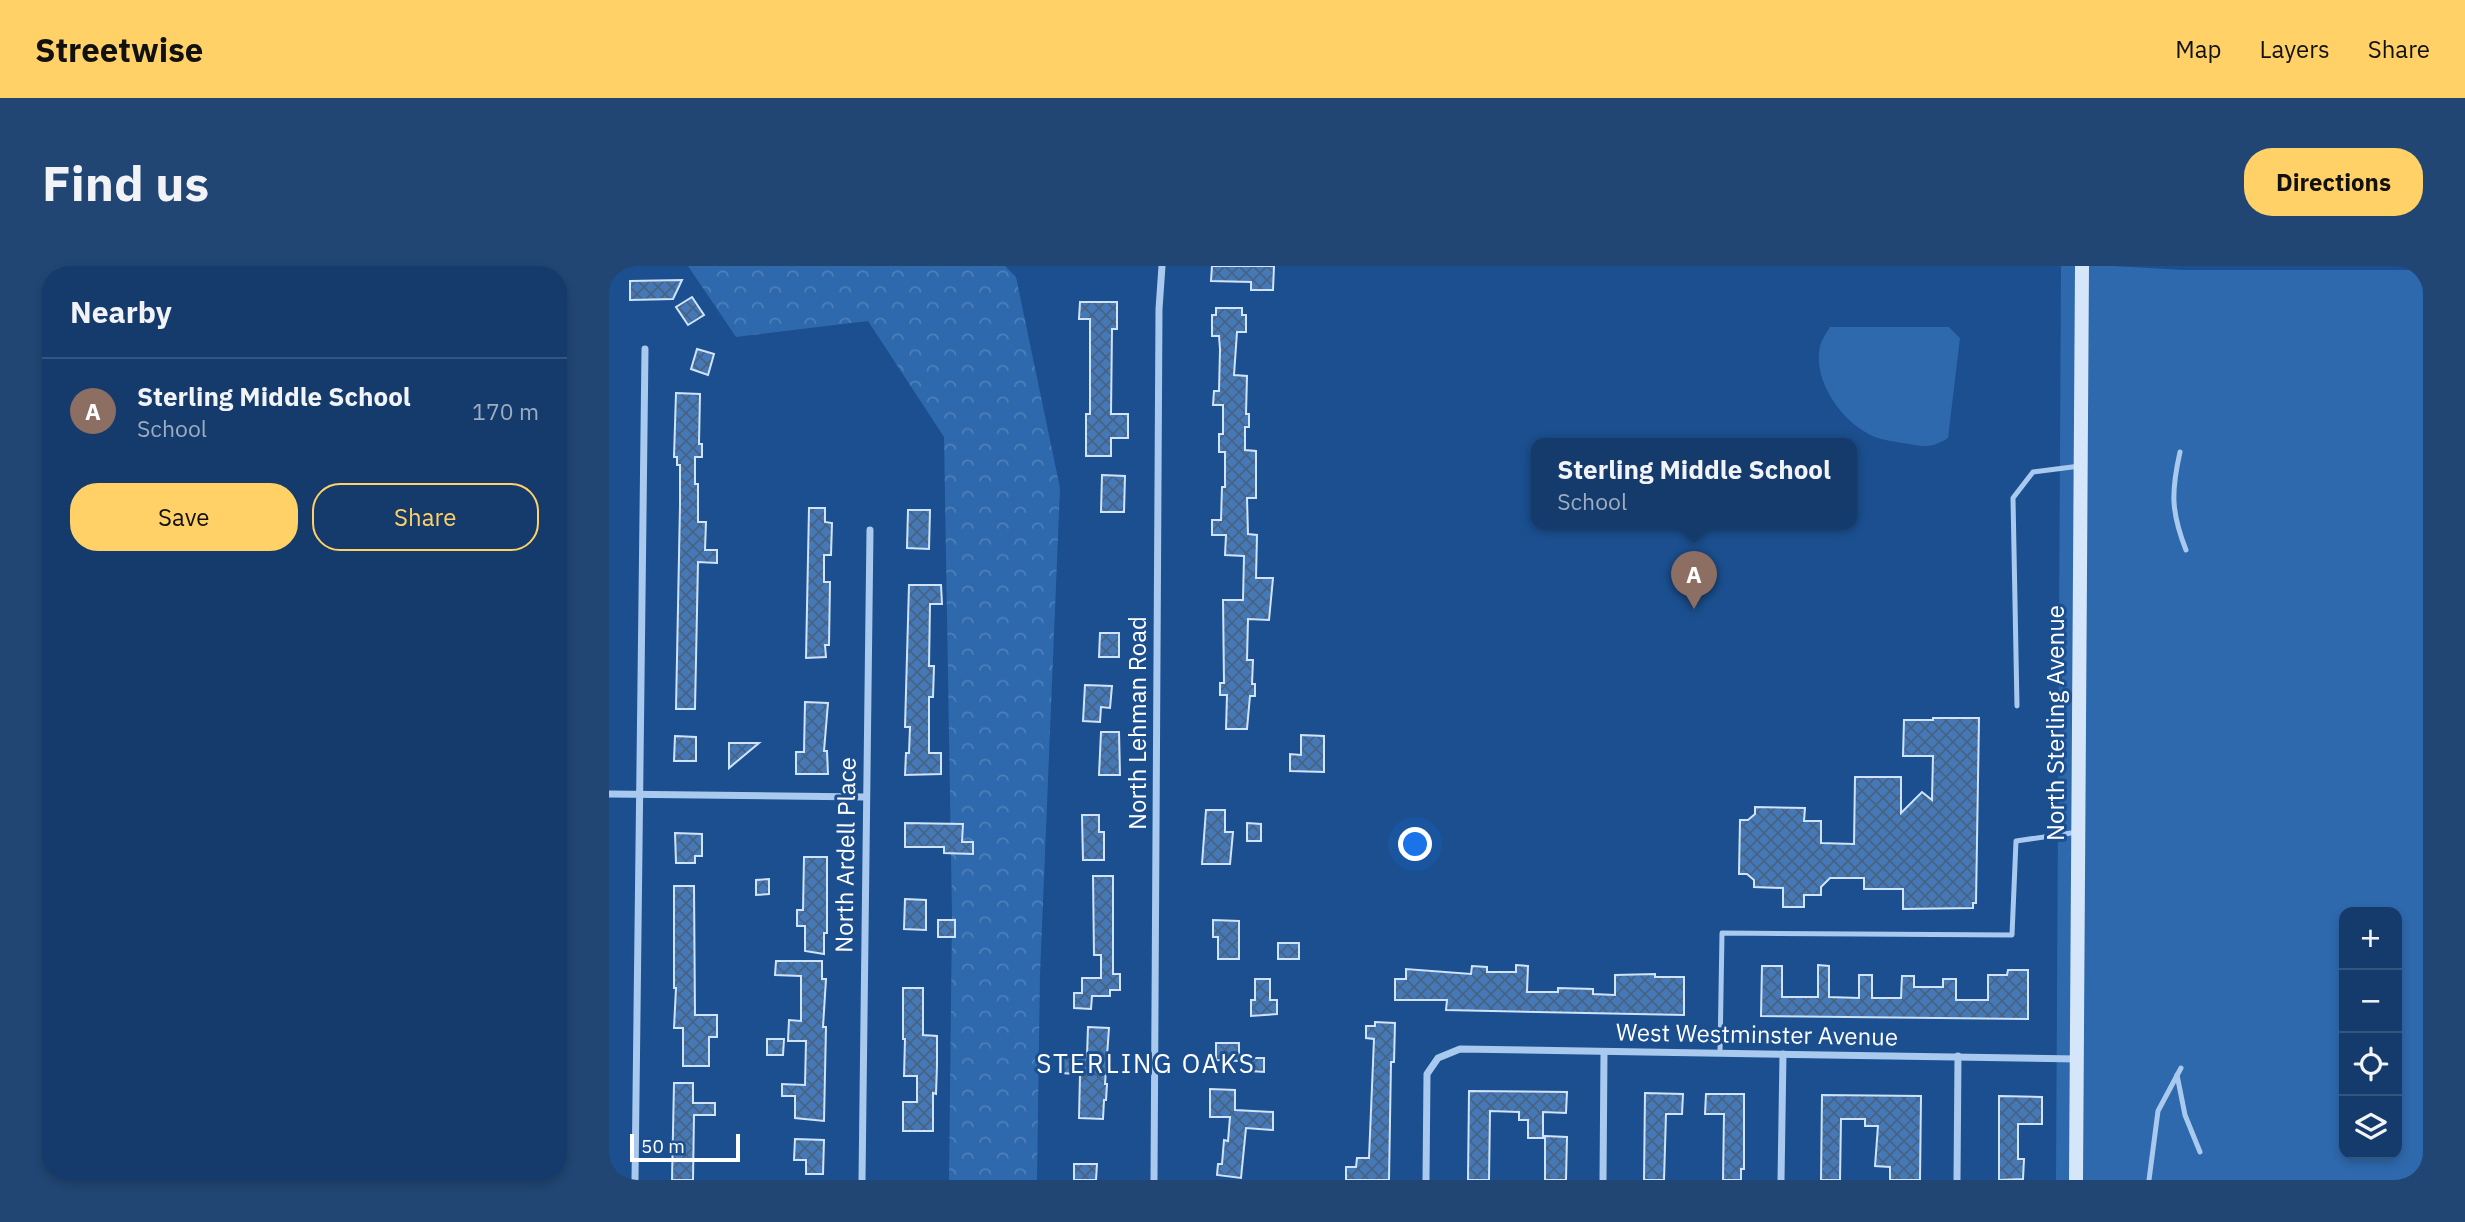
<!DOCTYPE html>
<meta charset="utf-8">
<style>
body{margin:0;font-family:"IBM Plex Sans",sans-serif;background:#214673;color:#f1f3f6}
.controls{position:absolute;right:21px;bottom:21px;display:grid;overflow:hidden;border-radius:14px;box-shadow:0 4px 10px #0003}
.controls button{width:63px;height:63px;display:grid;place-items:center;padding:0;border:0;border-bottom:2px solid #33557e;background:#143b6b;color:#f1f3f6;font:35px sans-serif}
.scale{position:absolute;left:21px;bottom:18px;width:110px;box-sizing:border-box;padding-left:7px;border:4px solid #fff;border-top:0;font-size:19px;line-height:24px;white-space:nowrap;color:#fff;-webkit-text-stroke:5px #1b4f8f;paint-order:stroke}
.you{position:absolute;left:807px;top:579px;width:24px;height:24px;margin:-18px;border:5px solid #fff;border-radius:50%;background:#1a73e8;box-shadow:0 0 0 10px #1a73e833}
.badge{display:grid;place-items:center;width:46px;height:46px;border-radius:50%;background:#ffd166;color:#fff;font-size:23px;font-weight:700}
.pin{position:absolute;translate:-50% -58px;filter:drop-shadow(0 2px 4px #0008)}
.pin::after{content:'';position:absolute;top:37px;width:24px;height:21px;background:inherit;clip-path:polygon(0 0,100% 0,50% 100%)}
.popup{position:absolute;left:922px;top:172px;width:326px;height:91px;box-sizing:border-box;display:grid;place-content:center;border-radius:14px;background:#143b6b;filter:drop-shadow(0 2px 5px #0005);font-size:23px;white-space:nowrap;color:#9dadc1}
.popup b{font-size:26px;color:#f1f3f6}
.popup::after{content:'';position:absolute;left:50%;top:100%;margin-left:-14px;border:14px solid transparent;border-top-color:#143b6b}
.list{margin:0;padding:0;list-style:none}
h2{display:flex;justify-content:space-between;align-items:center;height:91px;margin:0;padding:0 28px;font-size:30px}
h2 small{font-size:23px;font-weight:400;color:#9dadc1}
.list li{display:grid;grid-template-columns:46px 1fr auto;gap:21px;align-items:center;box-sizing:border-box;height:105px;padding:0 28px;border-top:2px solid #33557e}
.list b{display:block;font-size:26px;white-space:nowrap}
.list p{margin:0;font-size:23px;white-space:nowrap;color:#9dadc1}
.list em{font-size:23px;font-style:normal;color:#9dadc1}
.actions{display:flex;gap:14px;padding:21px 28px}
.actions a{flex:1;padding:16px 0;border:2px solid #ffd166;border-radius:28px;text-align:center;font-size:24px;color:#ffd166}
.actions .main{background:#ffd166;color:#111}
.icon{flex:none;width:38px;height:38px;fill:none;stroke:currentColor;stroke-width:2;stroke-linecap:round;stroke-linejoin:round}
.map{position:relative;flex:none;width:1814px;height:914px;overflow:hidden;border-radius:28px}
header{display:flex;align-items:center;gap:42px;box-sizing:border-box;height:98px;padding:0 35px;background:#ffd166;color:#111}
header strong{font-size:33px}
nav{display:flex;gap:38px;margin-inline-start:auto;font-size:24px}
.intro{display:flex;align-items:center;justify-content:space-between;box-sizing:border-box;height:168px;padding:0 42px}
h1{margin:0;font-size:49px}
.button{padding:18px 32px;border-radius:28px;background:#ffd166;color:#111;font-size:24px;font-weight:700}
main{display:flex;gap:42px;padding:0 42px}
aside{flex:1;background:#143b6b;border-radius:28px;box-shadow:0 4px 10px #0003}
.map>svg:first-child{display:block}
.green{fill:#2e69ad;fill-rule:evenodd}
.forest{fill:url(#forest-crowns)}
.building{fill:url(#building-cross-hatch);stroke:#cfe3fa;stroke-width:2}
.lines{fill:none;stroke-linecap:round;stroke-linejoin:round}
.lane{stroke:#a9c9ee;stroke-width:5}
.street{stroke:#a9c9ee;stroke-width:7}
.secondary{stroke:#d6e6fa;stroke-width:14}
.labels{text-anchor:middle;stroke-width:6;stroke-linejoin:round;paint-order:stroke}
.street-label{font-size:24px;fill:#fff;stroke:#1b4f8f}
.neighbourhood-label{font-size:26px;letter-spacing:2px;fill:#fff;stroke:#1b4f8f}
</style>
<header>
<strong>Streetwise</strong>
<nav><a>Map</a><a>Layers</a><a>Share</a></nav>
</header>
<div class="intro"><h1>Find us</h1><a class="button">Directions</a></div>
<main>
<aside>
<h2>Nearby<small></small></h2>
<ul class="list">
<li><span class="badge" style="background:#8d6e63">A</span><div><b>Sterling Middle School</b><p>School</p></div><em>170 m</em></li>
</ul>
<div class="actions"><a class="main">Save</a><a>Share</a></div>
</aside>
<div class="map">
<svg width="1814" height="914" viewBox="0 0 1814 914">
<defs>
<pattern id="forest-crowns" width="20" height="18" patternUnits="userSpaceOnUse" patternTransform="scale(1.75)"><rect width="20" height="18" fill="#2e69ad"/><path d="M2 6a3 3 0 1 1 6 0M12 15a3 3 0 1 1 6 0" fill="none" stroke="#4d80b9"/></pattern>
<pattern id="building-cross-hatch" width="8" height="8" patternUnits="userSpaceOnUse" patternTransform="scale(1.75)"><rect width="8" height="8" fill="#4478b7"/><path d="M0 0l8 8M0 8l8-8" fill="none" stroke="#486282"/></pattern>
</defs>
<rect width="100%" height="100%" fill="#1b4f8f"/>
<g class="green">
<path d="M1452,0H1504L1575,4H1814V914H1447ZM1735,646H1788V888H1735Z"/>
<path d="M1221,61H1340L1351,72L1339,172C1319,184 1315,180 1293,177C1284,175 1274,174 1266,171C1234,158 1203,115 1211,80C1213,73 1218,66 1221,61Z"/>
</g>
<path class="forest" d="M79,0H396L407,11L451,222L431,709L428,914H340L343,649L335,171L259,55L127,71Z"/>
<g class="building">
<path d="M603,0H665L664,24H642V16L602,15Z"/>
<path d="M73,14L64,33L21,34V15Z"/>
<path d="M83,31L95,49L79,59L67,41Z"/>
<path d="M471,36H508V63H503L502,148H519V172H502V190H477V148H481V53H470Z"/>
<path d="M607,42H633V49H637V66H628L625,109L638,110L637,148H640V161H636V184L647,185V232H638L639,268L648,269L647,312H664L660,354L639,353L638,394H644L643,418H646V430H641L638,463H617L618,429H611V417H615L614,334H634L635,290L616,289L617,269H603V254H612L613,221H616V186H610V168H614V139H604L605,125H610L611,83L610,70H603V49H607Z"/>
<path d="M88,83L105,88L99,109L82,103Z"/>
<path d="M67,127L91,128L90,178H93V191H86V218H89V256H97L96,284H108V297L89,296L86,443H67L71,239V199H68V191H65Z"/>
<path d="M493,209L516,210L515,246H492Z"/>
<path d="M200,242H216V256L223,257L222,289H215V316H221L220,379H216L217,391L197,392Z"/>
<path d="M299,244H321L320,283L298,282Z"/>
<path d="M300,319H332L333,338H321L320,400H325L324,431H320V487H332V508L296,509L297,487H300L301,461H296Z"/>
<path d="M491,367H510V391H490Z"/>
<path d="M476,419L503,420L501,442L492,441L491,456L474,455Z"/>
<path d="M196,436L219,437L215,485H218L219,508H187V486H195Z"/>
<path d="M1324,452H1370L1367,637H1364V642L1294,643V623H1255V612H1221L1212,621V629H1195V641H1174V622L1145,621V614L1138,608H1130L1131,554H1139L1146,548V541L1196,542L1195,555H1212V577L1245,578L1246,511H1292V547L1313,526L1323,534L1324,490H1294L1295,454H1324Z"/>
<path d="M492,466H510L511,509H490Z"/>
<path d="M692,469L715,470V506L681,505V488L692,489Z"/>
<path d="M66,470L87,471V495H65Z"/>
<path d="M120,477H150L120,502Z"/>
<path d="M597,544H616V566H624L621,598H593Z"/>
<path d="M473,549H490V566H495V594H474Z"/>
<path d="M296,557L354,558L353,576H364V588L335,587V581H296Z"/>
<path d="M638,557L652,558V575H638Z"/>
<path d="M66,567L93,568V590H86V597H67Z"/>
<path d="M195,591H218V667H215V688L196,685V660H188V644H194Z"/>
<path d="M484,610H504V708H511V724H501V730H483L482,743L465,742V727H473V712H492V689H485Z"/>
<path d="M160,613V628L147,629V614Z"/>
<path d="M65,620H85L86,749H108V771H100V800H74V762H65L67,722H65Z"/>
<path d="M296,633L317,634V664L295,663Z"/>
<rect x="329" y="654" width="17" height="17"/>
<path d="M604,654L630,655V693H609V671H604Z"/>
<rect x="669" y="677" width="21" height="16"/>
<path d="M167,695H213V713H217L214,761H217L215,855L186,852V830H173V818L196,819L197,775H179L180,754L192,755V710L166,709Z"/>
<path d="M907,699L919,700L918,726H949V722L984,723V728L1006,729V709L1046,708V711H1075V749L837,744L838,734H786V713H797V703L862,708L863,700L878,701V706H907Z"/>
<path d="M1209,699L1220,700V731L1250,732V709H1263V732H1292L1293,710H1305V721H1334V713H1347V734H1379V709H1398L1399,704H1419V753L1152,750L1153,700H1173V731H1209Z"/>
<path d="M646,713H661V734H668V748L642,750V734H646Z"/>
<path d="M294,722H314V769L328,770V799L327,828L324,827V865H294V836H308V810H295L296,773H294Z"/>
<path d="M766,756L786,757L785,796H782L780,914H737V901H747L748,892H760L765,773L757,772V760H766Z"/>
<path d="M479,761L500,762L496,818H498L497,834H495L494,853L470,852L471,808L450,807V789L478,790Z"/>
<path d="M158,773H175L174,789H158Z"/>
<path d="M607,777H630V795L607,794Z"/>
<path d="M641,792H655V806L641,805Z"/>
<path d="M65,817H84V837H106V849H85L84,914H63Z"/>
<path d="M601,823L626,824V844L664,846V864L637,862L632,912L608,909L609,898H613L615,874L619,875L621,851H601Z"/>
<path d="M860,825L958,826L957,847L934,846V872H919V854H910V846L881,845L880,914H859Z"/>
<path d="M1036,827L1074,828L1073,848H1057L1055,914H1035Z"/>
<path d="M1097,828H1135V903H1132V914H1114L1115,848H1096Z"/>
<path d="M1213,829L1312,830L1311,914H1281V901L1266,900L1269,860H1256V853H1232L1231,914H1212Z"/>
<path d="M1390,830L1433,831V858H1409V893H1415L1414,913L1390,914Z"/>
<path d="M936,870L958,871L957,914H936Z"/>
<path d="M186,873L215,874L214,908H197V894H185Z"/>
<path d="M465,898H488L487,914H465Z"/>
</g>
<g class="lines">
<g class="lane">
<path d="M1571,186C1562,226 1562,246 1577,284"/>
<path d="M1408,440L1404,232L1424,206L1471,200"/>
<path d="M1111,787L1113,667L1403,669L1407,575L1469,566"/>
<path d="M1568,809L1576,849L1591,886"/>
<path d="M1540,914L1549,845L1572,802"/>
</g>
<g class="street">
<path d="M0,528L257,531"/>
<path d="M26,914L36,83"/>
<path d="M253,914L261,264"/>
<path d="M545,914L550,43L553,0"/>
<path d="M817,914L818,808L829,792L851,783L1468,793"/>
<path d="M994,914L995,786"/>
<path d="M1172,914L1174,788"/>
<path d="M1348,914L1349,790"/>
</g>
<path class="secondary" d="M1467,914L1473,0"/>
</g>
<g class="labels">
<g class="street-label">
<text transform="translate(529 457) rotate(-90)" y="8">North Lehman Road</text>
<text transform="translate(1447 457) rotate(-90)" y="8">North Sterling Avenue</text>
<text transform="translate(237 589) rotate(-89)" y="8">North Ardell Place</text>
<text transform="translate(1148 769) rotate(1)" y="8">West Westminster Avenue</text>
</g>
<g class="neighbourhood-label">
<text x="537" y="807">STERLING OAKS</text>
</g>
</g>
</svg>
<div class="controls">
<button>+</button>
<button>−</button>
<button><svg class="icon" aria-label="locate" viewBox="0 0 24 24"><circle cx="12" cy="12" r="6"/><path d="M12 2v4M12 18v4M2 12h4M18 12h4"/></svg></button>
<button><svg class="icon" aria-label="layers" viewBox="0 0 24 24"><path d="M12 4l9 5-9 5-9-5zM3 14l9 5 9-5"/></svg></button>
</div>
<div class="scale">50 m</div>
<div class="you"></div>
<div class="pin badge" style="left:1085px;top:343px;background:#8d6e63">A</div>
<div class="popup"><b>Sterling Middle School</b>School</div>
</div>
</main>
